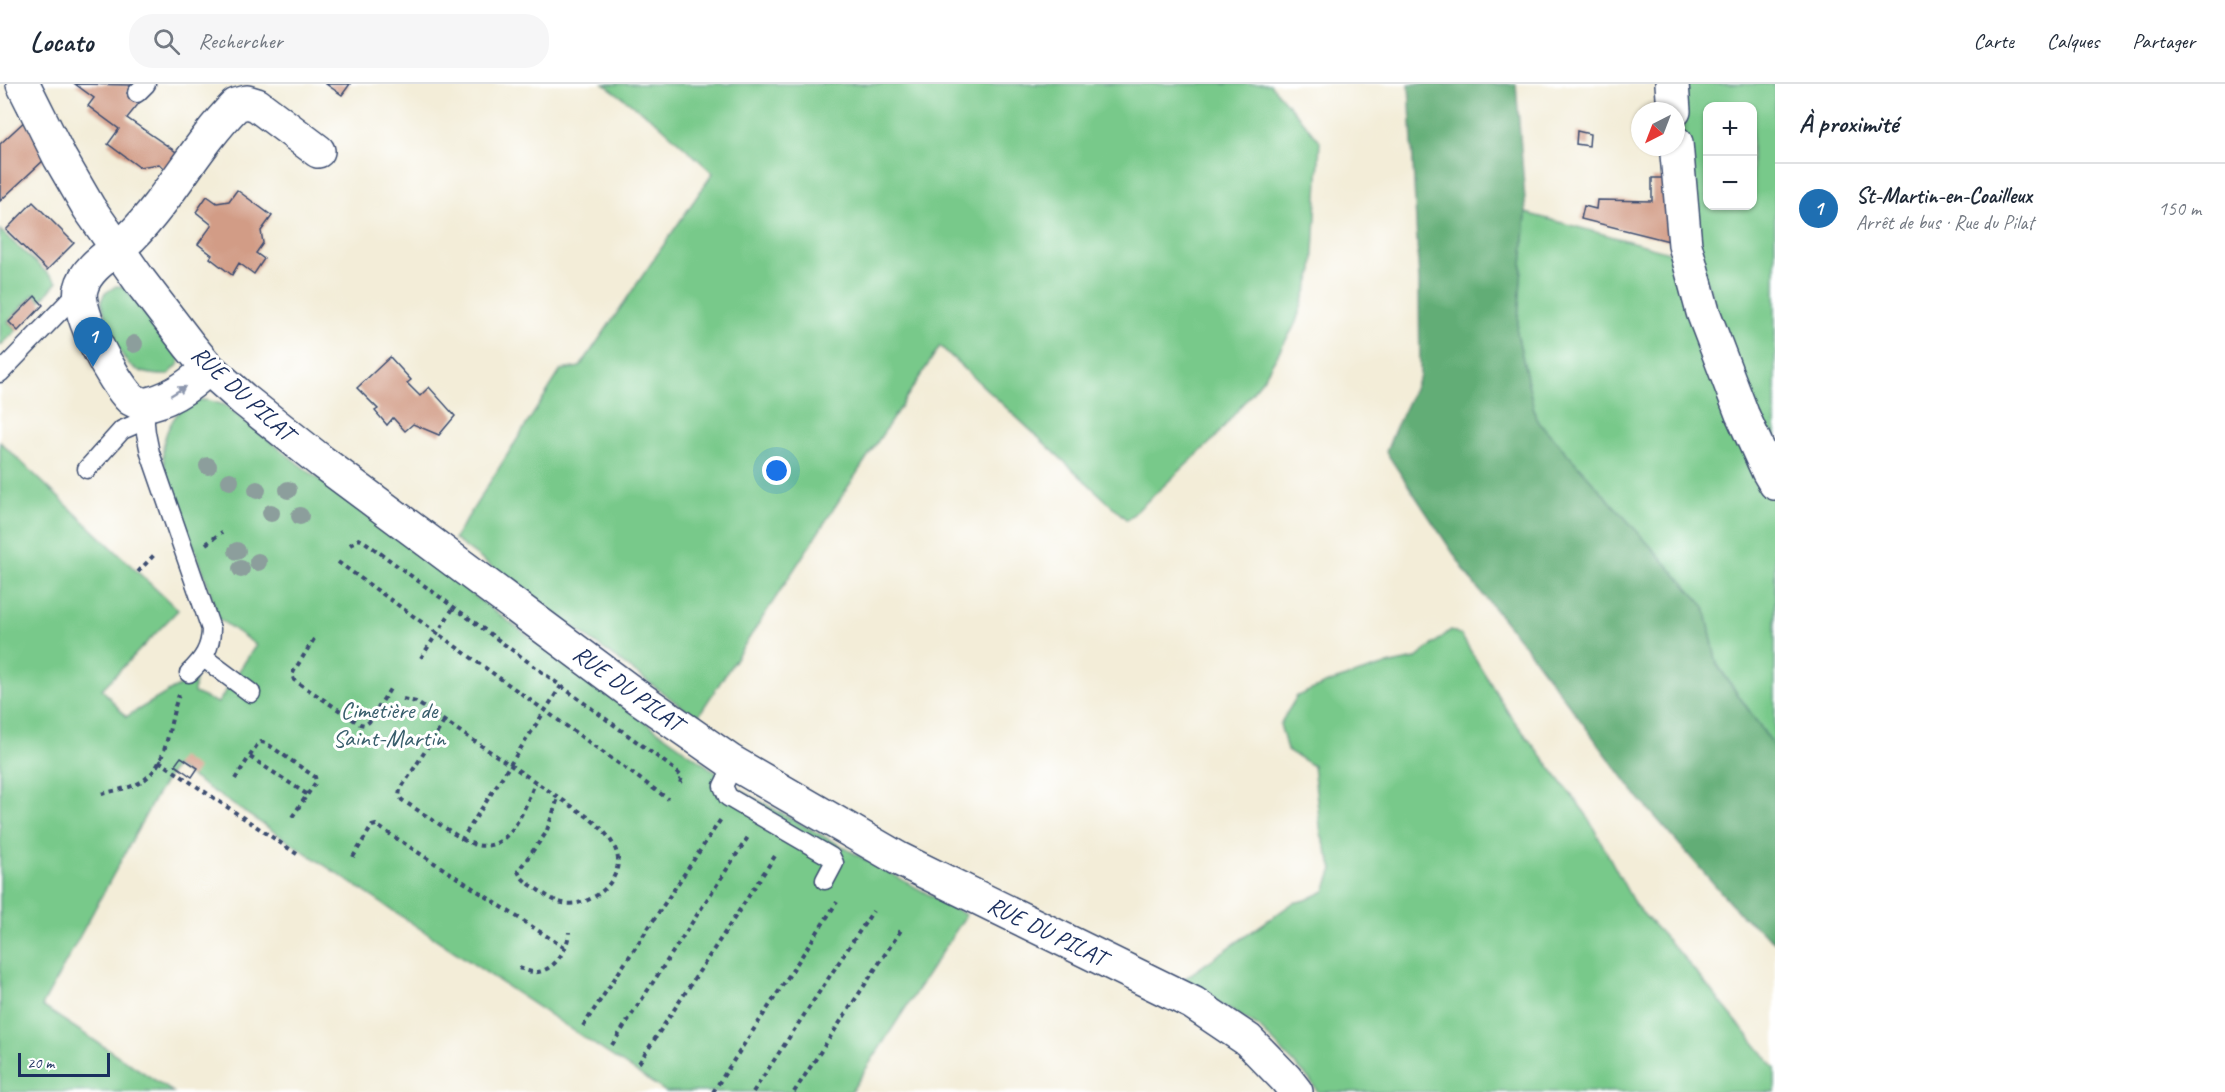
<!DOCTYPE html>
<html lang="fr">
<meta charset="utf-8">
<style>
body{margin:0;font-family:Caveat,sans-serif;background:#f6f6f7;color:#1f2937}
.controls{position:absolute;right:18px;top:18px;display:grid;overflow:hidden;border-radius:12px;box-shadow:0 2px 4px #0004}
.controls button{width:54px;height:54px;display:grid;place-items:center;padding:0;border:0;border-bottom:2px solid #e0e1e3;background:#fff;color:#1f2937;font:30px sans-serif}
.compass{position:absolute;left:1631px;top:18px;width:54px;height:54px;border-radius:50%;background:#fff;box-shadow:0 2px 4px #0004;rotate:222deg}
.scale{position:absolute;left:18px;bottom:15px;width:92px;box-sizing:border-box;padding-left:6px;border:3px solid #1b2f5e;border-top:0;font-size:16px;line-height:21px;white-space:nowrap;color:#1b2f5e;-webkit-text-stroke:4px #fff;paint-order:stroke}
.you{position:absolute;left:777px;top:387px;width:21px;height:21px;margin:-15px;border:4px solid #fff;border-radius:50%;background:#1a73e8;box-shadow:0 0 0 9px #1a73e833}
.badge{display:grid;place-items:center;width:39px;height:39px;border-radius:50%;background:#1f6fb2;color:#fff;font-size:20px;font-weight:700}
.pin{position:absolute;translate:-50% -50px;filter:drop-shadow(0 2px 3px #0008)}
.pin::after{content:'';position:absolute;top:32px;width:21px;height:18px;background:inherit;clip-path:polygon(0 0,100% 0,50% 100%)}
.list{margin:0;padding:0;list-style:none}
h2{display:flex;justify-content:space-between;align-items:center;height:78px;margin:0;padding:0 24px;font-size:26px}
h2 small{font-size:20px;font-weight:400;color:#747a83}
.list li{display:grid;grid-template-columns:39px 1fr auto;gap:18px;align-items:center;box-sizing:border-box;height:90px;padding:0 24px;border-top:2px solid #e0e1e3}
.list b{display:block;font-size:22px;white-space:nowrap}
.list p{margin:0;font-size:20px;white-space:nowrap;color:#747a83}
.list em{font-size:20px;font-style:normal;color:#747a83}
.icon{flex:none;width:33px;height:33px;fill:none;stroke:currentColor;stroke-width:2;stroke-linecap:round;stroke-linejoin:round}
.map{position:relative;flex:none;width:1775px;height:1008px;overflow:hidden}
header{display:flex;align-items:center;gap:36px;box-sizing:border-box;height:84px;padding:0 30px;background:#fff;border-bottom:2px solid #e0e1e3}
header strong{font-size:28px}
nav{display:flex;gap:33px;margin-inline-start:auto;font-size:21px}
.search{width:420px;height:54px;background:#f6f6f7;display:flex;align-items:center;gap:15px;box-sizing:border-box;padding:0 21px;border-radius:24px;color:#747a83;font-size:22px}
main{display:flex}
aside{flex:1;background:#fff}
.map>svg:first-child{display:block}
.green{fill:#78c98a;stroke:#4a7c74;stroke-width:1.5;fill-rule:evenodd}
.forest{fill:#62ad76;stroke:#3e6e6a;stroke-width:1.5}
.building{fill:#d29c86}
.lines{fill:none;stroke-linecap:round;stroke-linejoin:round}
.service-casing{stroke:#3b4c70;stroke-width:21}
.minor-casing{stroke:#3b4c70;stroke-width:36}
.secondary-casing{stroke:#3b4c70;stroke-width:36}
.path{stroke:#3b4c70;stroke-width:4;stroke-dasharray:4.5 4.5;stroke-linecap:butt}
.service{stroke:#fff;stroke-width:18}
.minor{stroke:#fff;stroke-width:33}
.secondary{stroke:#fff;stroke-width:33}
.tree{fill:#8c9e9c}
.oneway{fill:#8d97ae}
.labels{text-anchor:middle;stroke-width:6;stroke-linejoin:round;paint-order:stroke}
.street-label{font-size:24px;fill:#1b2f5e;stroke:#fff}
.park-label{font-size:24px;fill:#375d6b;stroke:#fff}
</style>
<header>
<strong>Locato</strong>
<div class="search"><svg class="icon" aria-label="search" viewBox="0 0 24 24"><circle cx="10" cy="10" r="6"/><path d="M15 15l6 6"/></svg>Rechercher</div>
<nav><a>Carte</a><a>Calques</a><a>Partager</a></nav>
</header>
<main>
<div class="map">
<svg width="1775" height="1008" viewBox="0 0 1775 1008">
<rect width="100%" height="100%" fill="#fff"/>
<filter id="ink" filterUnits="userSpaceOnUse"><feTurbulence type="fractalNoise" baseFrequency=".0167" numOctaves="2"/><feDisplacementMap in="SourceGraphic" scale="12" xChannelSelector="R" yChannelSelector="G"/><feConvolveMatrix kernelMatrix="1 2 1 2 8 2 1 2 1" color-interpolation-filters="sRGB"/></filter>
<filter id="wash" filterUnits="userSpaceOnUse"><feTurbulence type="fractalNoise" baseFrequency=".008" numOctaves="4" result="noise"/><feDisplacementMap in="SourceGraphic" scale="24" xChannelSelector="R" yChannelSelector="G"/><feGaussianBlur stdDeviation="1.35" result="paint"/><feColorMatrix in="noise" values="0 0 0 0 0 0 0 0 0 0 0 0 0 0 0 0 0 1.4 0 .05"/><feComposite in="paint" operator="in"/></filter>
<g filter="url(#wash)">
<rect width="100%" height="100%" fill="#f3edd8"/>
<g class="green">
<path d="M604,0H1270L1320,57L1313,187L1295,241L1263,295L1214,355L1127,436L940,262L697,634L454,455L561,286L580,283L713,89L658,39Z"/>
<path d="M1680,0H1775V380L1692,159ZM1708,22H1752V122H1708Z"/>
<path d="M1526,129L1677,170L1708,265L1775,417V664L1717,580L1705,523L1536,335L1517,249Z"/>
<path d="M0,146L57,198L41,217L34,210L8,238L17,246L0,262Z"/>
<path d="M116,202L124,203L180,274L179,280L168,291C133,292 124,280 112,250C108,239 104,229 101,218L104,210Z"/>
<path d="M207,316L225,321L300,381L607,611L747,710L966,831L851,1008H666L175,682L156,712L42,922L173,1008H0V358L178,526L102,605L126,633L173,605L195,595L194,609L218,619L256,561L219,535L217,531L207,498L166,389C165,383 163,376 163,370C162,352 175,324 193,318C197,316 203,316 207,316Z"/>
<path d="M1451,546L1461,551L1509,630L1586,730L1635,821L1685,875L1775,984V1008H1318L1309,995L1259,943L1181,897L1293,819L1306,816L1325,807L1333,785L1321,750L1313,682L1287,666L1280,640L1297,612L1330,598L1386,581L1415,575Z"/>
</g>
<path class="forest" d="M1409,0H1516L1526,129L1517,249L1536,335L1705,523L1717,581L1775,664V858L1741,831L1637,712L1529,567L1471,496L1386,368L1395,345L1420,292L1419,198Z"/>
<g id="blocks">
<g class="building">
<path d="M75,0L133,1L127,9L140,18L127,34L179,70L166,87L159,80L139,83L108,60L119,45L88,22L94,14Z"/>
<path d="M326,0H350L342,11Z"/>
<path d="M27,35L46,74L0,117V60Z"/>
<path d="M1577,47L1590,50L1589,62L1576,60Z"/>
<path d="M1652,94H1673L1677,159L1581,135L1584,122L1596,125L1597,116L1652,117Z"/>
<path d="M237,106L272,132L261,147L263,159L256,169L264,175L254,190L239,179L232,191L210,174L212,171L198,160L212,141L196,128L207,112L217,119L229,117Z"/>
<path d="M33,118L74,159L47,186L6,146Z"/>
<path d="M35,212L43,221L18,247L9,238Z"/>
<path d="M390,273L411,296L407,299L420,312L429,303L455,332L439,351L413,340L405,347L393,334L387,341L375,327L378,325L357,304Z"/>
<path d="M181,673L198,684L192,693L175,681Z"/>
</g>
</g>
</g>
<g filter="url(#ink)">
<use href="#blocks" fill-opacity="0" stroke="#3b4c70" stroke-width="1.5"/>
<g class="lines">
<defs>
<g id="service">
<path d="M137,9L146,0"/>
<path d="M0,289L81,205"/>
<path d="M143,321L146,349L150,369L211,545C211,564 203,576 189,589"/>
<path d="M87,385L122,346L145,336"/>
<path d="M204,574L251,609"/>
<path d="M734,680L723,702L728,713L831,773L834,779L825,796"/>
</g>
<g id="minor">
<path d="M1672,0L1674,27"/>
<path d="M1676,59L1685,161L1703,228L1742,330L1768,387L1775,399"/>
<path d="M208,284C191,301 168,317 143,321C139,319 135,317 131,315C114,299 75,228 81,205C86,182 115,168 131,153C170,114 196,61 236,21L247,18L257,21L318,67"/>
</g>
<path id="secondary" d="M23,0L60,74L89,124L140,197L189,261L208,284L243,315L322,378L635,611L730,677L899,775L1193,919L1248,956L1286,995L1296,1008"/>
</defs>
<use href="#service" class="service-casing"/>
<use href="#minor" class="minor-casing"/>
<use href="#secondary" class="secondary-casing"/>
<g class="path">
<path d="M206,460L222,448"/>
<path d="M350,461L359,455L365,458L674,685L682,693L680,699"/>
<path d="M338,478L668,715"/>
<path d="M138,488L154,471"/>
<path d="M314,555L294,587L292,591L294,596L360,640L365,641L369,638L390,605"/>
<path d="M421,574L454,523"/>
<path d="M403,615L416,618L585,731C599,741 616,757 618,775C619,802 587,824 563,819C553,817 546,811 538,806C530,800 522,797 518,787L546,749L558,714"/>
<path d="M444,638L400,706L399,712L402,716L462,755L561,602"/>
<path d="M250,673L308,711"/>
<path d="M159,677L297,770"/>
<path d="M235,695L257,661L261,658L266,659L315,693L316,698L292,733"/>
<path d="M102,710C114,706 128,705 139,699C170,683 167,639 179,611"/>
<path d="M462,755C505,780 522,731 535,699"/>
<path d="M353,773L372,742L376,741L565,864"/>
<path d="M519,884C525,886 532,889 538,888C556,885 568,864 569,848"/>
<path d="M583,942L721,735"/>
<path d="M612,961L748,753"/>
<path d="M639,979L777,769"/>
<path d="M713,1008L837,818"/>
<path d="M753,1008L873,827"/>
<path d="M794,1008L901,846"/>
</g>
<use href="#service" class="service"/>
<use href="#minor" class="minor"/>
<use href="#secondary" class="secondary"/>
</g>
<g class="tree">
<circle cx="134" cy="260" r="9"/>
<circle cx="208" cy="382" r="9"/>
<circle cx="230" cy="397" r="9"/>
<circle cx="257" cy="406" r="9"/>
<circle cx="288" cy="406" r="9"/>
<circle cx="271" cy="429" r="9"/>
<circle cx="300" cy="432" r="9"/>
<circle cx="237" cy="467" r="9"/>
<circle cx="258" cy="478" r="9"/>
<circle cx="241" cy="485" r="9"/>
</g>
<defs><path id="oneway-solid" d="M-6-.8H1V-3.2L6.5 0L1 3.2V.8H-6Z" transform="scale(1.5)"/></defs>
<use class="oneway" href="#oneway-solid" transform="translate(178 307) rotate(-32)"/>
</g>
<g class="labels">
<g class="street-label">
<text transform="translate(243 309) rotate(42)" y="8">RUE DU PILAT</text>
<text transform="translate(628 604) rotate(36)" y="8">RUE DU PILAT</text>
<text transform="translate(1047 847) rotate(26)" y="8">RUE DU PILAT</text>
</g>
<g class="park-label">
<text x="389" y="634">Cimetière de<tspan x="389" dy="28">Saint-Martin</tspan></text>
</g>
</g>
</svg>
<div class="controls">
<button>+</button>
<button>−</button>
</div>
<svg class="compass" viewBox="-18 -18 36 36"><path d="M0-13l5 13h-10z" fill="#e53935"/><path d="M0 13l5-13h-10z" fill="#747a83"/></svg>
<div class="scale">20 m</div>
<div class="you"></div>
<div class="pin badge" style="left:93px;top:283px">1</div>
</div>
<aside>
<h2>À proximité<small></small></h2>
<ul class="list">
<li><span class="badge">1</span><div><b>St-Martin-en-Coailleux</b><p>Arrêt de bus · Rue du Pilat</p></div><em>150 m</em></li>
</ul>
</aside>
</main>
